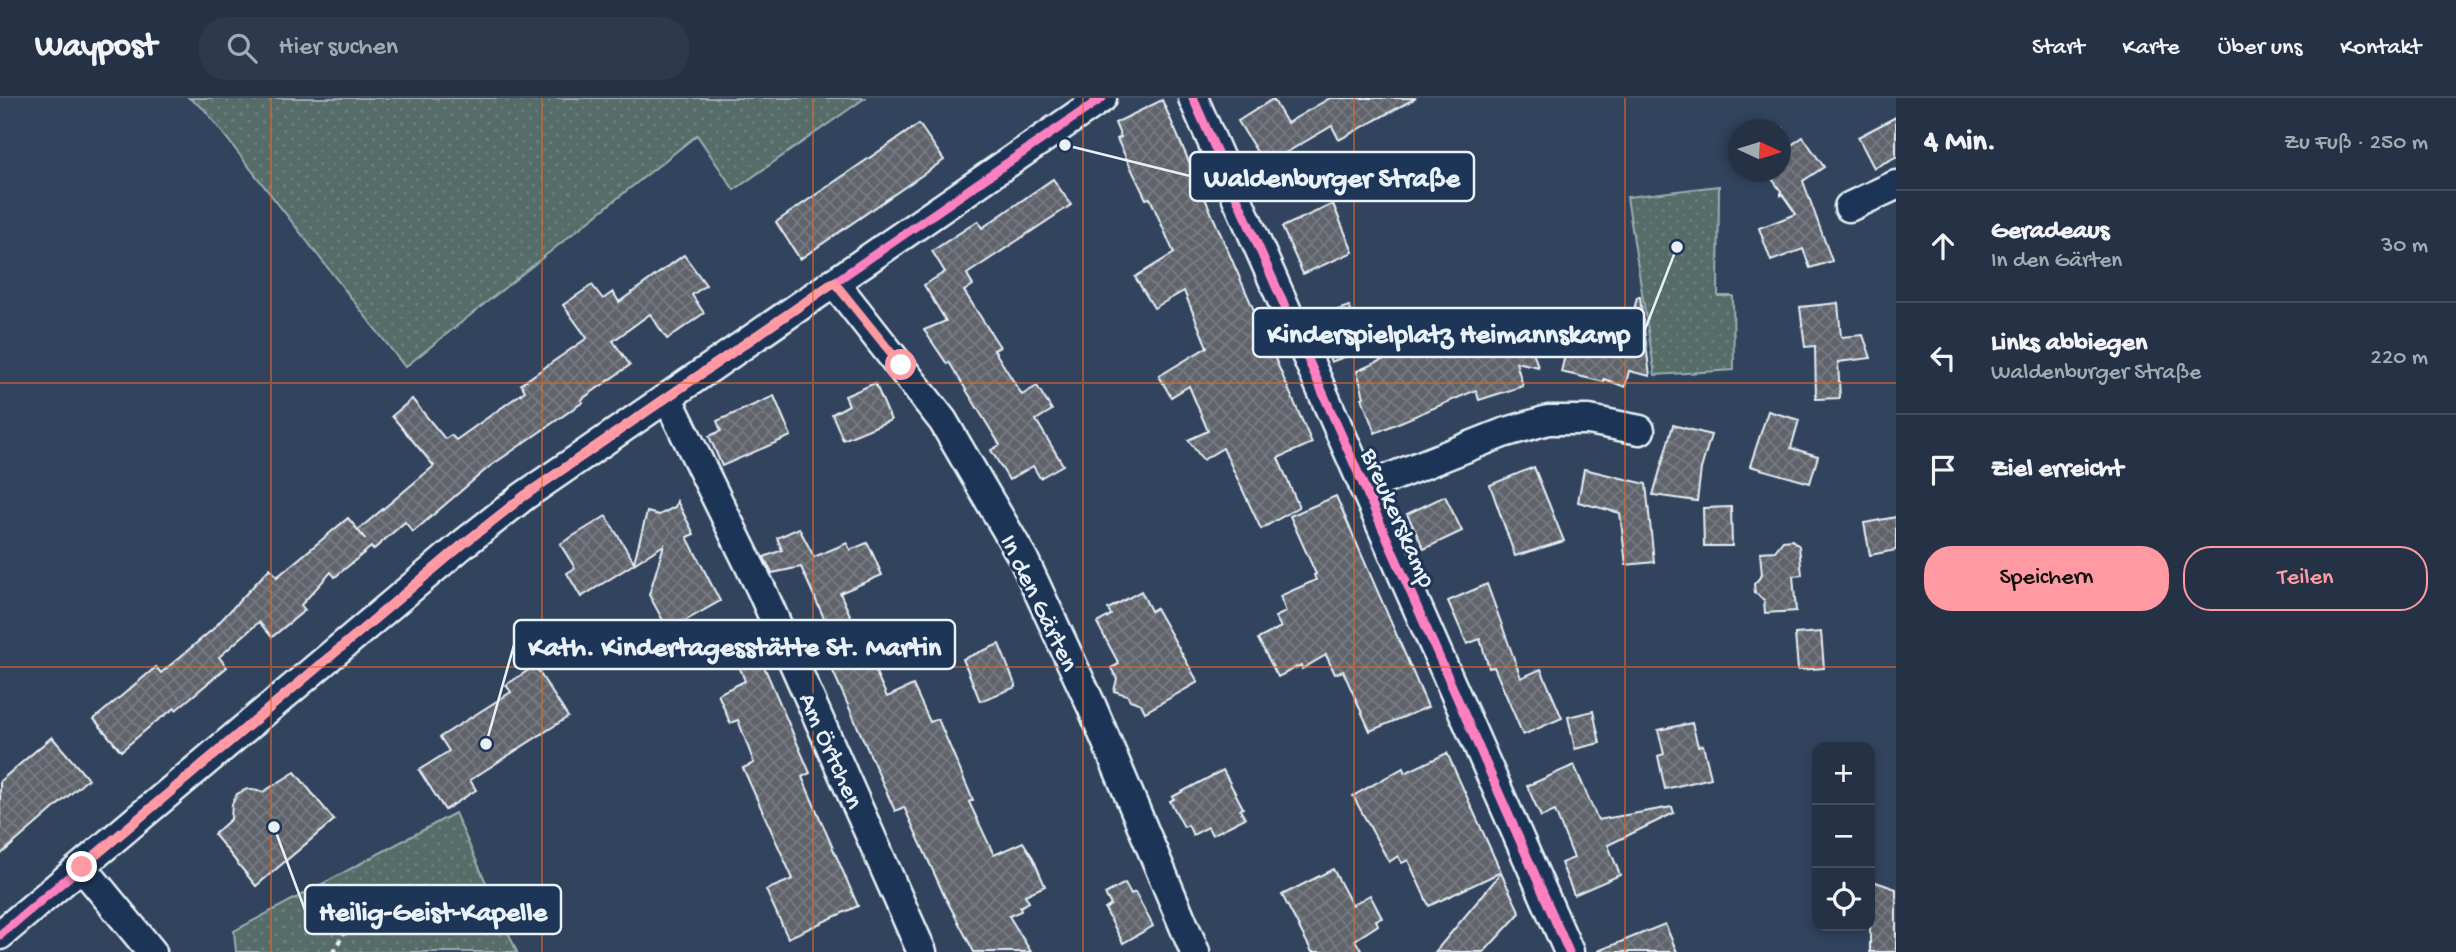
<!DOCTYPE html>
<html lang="de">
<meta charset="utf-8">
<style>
body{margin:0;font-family:"Gochi Hand",sans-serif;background:#2d3a4d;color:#f1f3f6}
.controls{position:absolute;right:21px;bottom:21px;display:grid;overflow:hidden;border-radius:14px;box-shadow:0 4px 10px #0003}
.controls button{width:63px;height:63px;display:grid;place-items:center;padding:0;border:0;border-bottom:2px solid #424d5f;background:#253246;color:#f1f3f6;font:35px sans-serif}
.compass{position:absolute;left:1728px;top:21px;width:63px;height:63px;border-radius:50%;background:#253246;box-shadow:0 4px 10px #0003;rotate:94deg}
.stop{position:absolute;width:21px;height:21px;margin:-16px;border:5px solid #ff9aa2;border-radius:50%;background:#fff}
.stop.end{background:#ff9aa2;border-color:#fff;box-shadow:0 2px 7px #0008}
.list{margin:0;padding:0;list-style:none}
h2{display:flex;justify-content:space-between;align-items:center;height:91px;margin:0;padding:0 28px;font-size:30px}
h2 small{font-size:23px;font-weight:400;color:#a3aab3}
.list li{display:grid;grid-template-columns:46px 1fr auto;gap:21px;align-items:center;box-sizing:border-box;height:112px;padding:0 28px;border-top:2px solid #424d5f}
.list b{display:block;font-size:26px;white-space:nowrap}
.list p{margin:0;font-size:23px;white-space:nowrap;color:#a3aab3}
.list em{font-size:23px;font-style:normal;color:#a3aab3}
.actions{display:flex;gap:14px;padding:21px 28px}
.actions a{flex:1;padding:16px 0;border:2px solid #ff9aa2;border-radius:28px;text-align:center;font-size:24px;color:#ff9aa2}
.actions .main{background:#ff9aa2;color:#111}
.icon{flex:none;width:38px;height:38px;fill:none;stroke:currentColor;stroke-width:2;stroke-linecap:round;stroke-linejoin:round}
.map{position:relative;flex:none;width:1896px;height:854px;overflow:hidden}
header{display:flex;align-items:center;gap:42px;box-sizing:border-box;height:98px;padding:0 35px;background:#253246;border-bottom:2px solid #424d5f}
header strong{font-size:33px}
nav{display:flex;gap:38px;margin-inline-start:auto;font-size:24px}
.search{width:490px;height:63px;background:#2d3a4d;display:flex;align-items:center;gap:18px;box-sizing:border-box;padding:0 24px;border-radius:28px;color:#a3aab3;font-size:26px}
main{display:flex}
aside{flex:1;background:#253246}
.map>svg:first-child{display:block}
.grass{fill:url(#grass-dots);stroke:#9eaeb0;stroke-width:2}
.building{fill:url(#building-cross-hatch);stroke:#e8f1f8;stroke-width:2}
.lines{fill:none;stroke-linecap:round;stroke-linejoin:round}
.minor-casing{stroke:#e8f1f8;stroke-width:33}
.path{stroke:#e8f1f8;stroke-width:4.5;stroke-dasharray:5 5;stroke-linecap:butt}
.minor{stroke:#1d3557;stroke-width:28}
.cycleway-casing{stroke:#1d3557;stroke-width:13}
.cycleway{stroke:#ff80c0;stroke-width:9}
.route{stroke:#ff9aa2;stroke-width:9}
.grid{fill:none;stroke:#e86824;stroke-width:2;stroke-opacity:0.55}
.labels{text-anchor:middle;stroke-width:6;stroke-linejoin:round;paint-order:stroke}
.street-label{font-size:26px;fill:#e8f1f8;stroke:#1d3557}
.leader{fill:none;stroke:#e8f1f8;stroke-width:2.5}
.callout-dot{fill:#e8f1f8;stroke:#1d3557;stroke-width:2.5}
.callout{fill:#1d3557;stroke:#e8f1f8;stroke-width:2.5}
.callout-label{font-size:28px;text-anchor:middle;font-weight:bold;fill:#e8f1f8}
</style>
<header>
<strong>Waypost</strong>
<div class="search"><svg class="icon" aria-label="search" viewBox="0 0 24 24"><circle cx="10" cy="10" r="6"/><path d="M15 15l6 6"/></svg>Hier suchen</div>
<nav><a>Start</a><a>Karte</a><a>Über uns</a><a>Kontakt</a></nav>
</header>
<main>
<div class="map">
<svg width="1896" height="854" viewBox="0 0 1896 854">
<defs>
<pattern id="grass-dots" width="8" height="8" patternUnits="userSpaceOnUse" patternTransform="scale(1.75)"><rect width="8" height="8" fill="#556c68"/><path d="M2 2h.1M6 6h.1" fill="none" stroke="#6d817e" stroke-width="1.8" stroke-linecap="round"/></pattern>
<pattern id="building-cross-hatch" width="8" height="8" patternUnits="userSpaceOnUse" patternTransform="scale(1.75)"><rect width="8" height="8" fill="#60636b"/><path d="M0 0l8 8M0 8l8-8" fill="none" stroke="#777a81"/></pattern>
</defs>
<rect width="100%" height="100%" fill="#31435d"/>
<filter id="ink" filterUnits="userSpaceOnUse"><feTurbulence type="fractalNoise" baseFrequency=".0143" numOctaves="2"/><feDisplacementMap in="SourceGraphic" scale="14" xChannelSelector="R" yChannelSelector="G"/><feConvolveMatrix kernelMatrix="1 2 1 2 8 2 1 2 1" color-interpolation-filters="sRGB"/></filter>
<g filter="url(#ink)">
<g class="grass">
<path d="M189,0H865L734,92L697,37L405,269L204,11Z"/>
<path d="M1719,88L1718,198H1733L1734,272L1655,277L1627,99Z"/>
<path d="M455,715L517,854H236L234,833Z"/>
</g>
<g class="building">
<path d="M1330,0H1416L1339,42L1332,28L1265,67L1238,23L1273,1L1287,25Z"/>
<path d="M1162,2L1312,345L1278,360L1299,409L1261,431L1223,350L1203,362L1188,342L1208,333L1189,288L1171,299L1159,278L1207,249L1184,193L1154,210L1135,179L1174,155L1150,100L1146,101L1117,41L1121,39L1115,25Z"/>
<path d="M1896,19V59L1874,70L1858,39Z"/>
<path d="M919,26L944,62L800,161L776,124Z"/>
<path d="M1781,30H1783L1790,48L1803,39L1824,69L1803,83L1832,163L1810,170L1803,151L1771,163L1759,130L1796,116L1782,96L1781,97V93L1767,74H1781Z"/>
<path d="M1053,81L1071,107L967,176L973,187L964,193L1000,249L994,252L1022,297L1037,288L1052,312L1036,322L1063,367L1040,380L1033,368L1009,382L991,352L1000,347L949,264L947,266L924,232L946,223L924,187L945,174L932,153L978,123L982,130Z"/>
<path d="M1333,106L1353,154L1303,176L1282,129Z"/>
<path d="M684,157L706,187L692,197L704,215L667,241L650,216L613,243L630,267L581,302L583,304L489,369L413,434L405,424L373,452L371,449L335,479L331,474L301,507L305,512L272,539L259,524L219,559L227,569L176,612L175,610L154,625L121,653L94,621L156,569L161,575L213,531L270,470L277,479L348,420L366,442L358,432L434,368L392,318L412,301L445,341L451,337L456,342L525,293L521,286L587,240L563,207L592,187L603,201L613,194L619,204Z"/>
<path d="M1637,199H1640L1650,278L1629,273L1625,289L1604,281V284L1561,274L1570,236L1626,248Z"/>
<path d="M1838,205L1841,239L1863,237L1871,260L1838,264L1840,300L1816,301L1815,248L1805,249L1800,209Z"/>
<path d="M1349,208L1366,251L1331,264L1315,220Z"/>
<path d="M1437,212L1444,236L1458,233L1465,253L1527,234L1538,269L1516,264L1523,288L1479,302L1476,292L1375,335L1362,300L1364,299L1357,273L1418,246L1410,219Z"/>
<path d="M875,285L891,322L843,342L832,316L849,307L845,298Z"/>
<path d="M774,298L791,338L722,368L709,338L721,333L717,323Z"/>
<path d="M1768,313L1799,322L1791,350L1818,358L1810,385L1750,368Z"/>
<path d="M1673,327L1711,337L1701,371L1697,403L1653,397Z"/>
<path d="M1534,369L1564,443L1515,458L1490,387Z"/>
<path d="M1584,371L1646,386L1654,464L1626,467L1620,415L1578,404Z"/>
<path d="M1336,398L1428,609L1370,633L1343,573L1335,576L1326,557L1302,571L1301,567L1278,579L1258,541L1281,529L1275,519L1286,514L1280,498L1316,482L1314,477L1316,476L1290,418Z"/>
<path d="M1445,398L1462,433L1424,451L1407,416Z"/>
<path d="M677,403L694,436L687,439L720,503L674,529L665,526L649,497L664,447L581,499L567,475L575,470L560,446L606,418L634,464L647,414L659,417L675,409Z"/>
<path d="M1731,409L1732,448H1704L1703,410Z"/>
<path d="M1896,419V452L1870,457L1864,425Z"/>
<path d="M799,430L814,459L847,445L850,452L867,445L871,452L882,477L840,495L887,599L913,587L930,624L938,621L973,702L969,704L994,757L1023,744L1033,760L1045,788L1025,797L1029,804L1020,809L1021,813L1009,818L1031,854H974L944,797L904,709L895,713L816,535L828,529L801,469L772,475L764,459L782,452L777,440Z"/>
<path d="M1792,442L1799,448L1802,477L1793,478L1796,513L1765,515L1764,502L1755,495L1754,486L1762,477L1760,454L1775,453L1783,443Z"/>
<path d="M1487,486L1521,580L1541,571L1562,620L1523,637L1494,569L1489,570L1480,541L1467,546L1448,503Z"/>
<path d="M1141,493L1151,513L1156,510L1198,584L1145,614L1141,606L1130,602L1127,597L1114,593L1117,581L1111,570L1119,566L1097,525L1111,517L1108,511Z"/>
<path d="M747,529L810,675L802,679L858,808L788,840L766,792L793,781L743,670L754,665L738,622L730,625L718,596L745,583L727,538Z"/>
<path d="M1821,534L1824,570L1798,572L1795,536Z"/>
<path d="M999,546L1016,589L980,603L963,561Z"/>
<path d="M535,568L568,619L470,682L476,692L445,712L419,672L449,653L440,639L511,594L506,587Z"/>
<path d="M1593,613L1600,645L1575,651L1568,619Z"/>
<path d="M1692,625L1698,648L1703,647L1711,680L1665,691L1658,658L1664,656L1658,632Z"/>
<path d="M52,639L88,681L0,757V683Z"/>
<path d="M1447,655L1501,774L1429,808L1408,762L1402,765L1398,758L1389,764L1353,698L1403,670L1405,675Z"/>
<path d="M1574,667L1598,722L1672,709L1674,715L1608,747L1620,777L1574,797L1561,765L1574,760L1555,713L1541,719L1527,688Z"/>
<path d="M1223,672L1243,710L1240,712L1245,720L1212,737L1208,729L1193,737L1188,727L1184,729L1170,703L1174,701L1172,699Z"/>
<path d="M295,674L334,722L256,788L214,736L231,721L232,706L237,696L247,691L263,694Z"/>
<path d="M1333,771L1352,807L1370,797L1382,820L1376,822L1378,827L1355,842L1362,854H1312L1282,797Z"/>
<path d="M1501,775L1520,815L1484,854H1435Z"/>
<path d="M1870,782L1896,791V854H1870Z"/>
<path d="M1125,785L1131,796L1135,794L1153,828L1123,845L1105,811L1111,807L1105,796Z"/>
<path d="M1665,826L1677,854H1598V853Z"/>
</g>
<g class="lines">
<defs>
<g id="minor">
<path d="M1193,0L1569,854"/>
<path d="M1849,109L1896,87"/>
<path d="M834,184L943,323L1023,460L1092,609L1195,854"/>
<path d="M668,301L761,491L922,854"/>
<path d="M1364,390L1503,335L1548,322H1589L1640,332"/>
<path d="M82,769L152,854"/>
<path d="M0,837L462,447L524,398L1102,0"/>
</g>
</defs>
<use href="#minor" class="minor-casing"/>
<path class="path" d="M333,854L346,832"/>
<use href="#minor" class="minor"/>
<defs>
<g id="cycleway">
<path d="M1193,0L1569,854"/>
<path d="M0,837L462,447L524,398L1102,0"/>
</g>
</defs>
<use href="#cycleway" class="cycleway-casing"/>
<use href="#cycleway" class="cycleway"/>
</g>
</g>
<g class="lines" filter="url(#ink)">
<path class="route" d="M82,769L462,447L524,398L834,184L901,267"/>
</g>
<path class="grid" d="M271,0V854M542,0V854M813,0V854M1083,0V854M1354,0V854M1625,0V854M0,285H1896M0,569H1896"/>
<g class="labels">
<g class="street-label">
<text transform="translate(1400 419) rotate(66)" y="9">Breukerskamp</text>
<text transform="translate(1041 504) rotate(64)" y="9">In den Gärten</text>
<text transform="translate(833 652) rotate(66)" y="9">Am Örtchen</text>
</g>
</g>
<path class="leader" d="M1065 47L1190 78M1677 149L1644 234M486 646L514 547M274 729L305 812"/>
<g class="callout-dot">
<circle cx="1065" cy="47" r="7"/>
<circle cx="1677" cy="149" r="7"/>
<circle cx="486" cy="646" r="7"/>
<circle cx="274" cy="729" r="7"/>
</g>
<g class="callout">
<rect x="1190" y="54" width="284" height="49" rx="7"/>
<rect x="1253" y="210" width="391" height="49" rx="7"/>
<rect x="514" y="522" width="441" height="49" rx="7"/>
<rect x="305" y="787" width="256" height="49" rx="7"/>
</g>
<g class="callout-label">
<text x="1332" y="88">Waldenburger Straße</text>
<text x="1449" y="244">Kinderspielplatz Heimannskamp</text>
<text x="735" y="557">Kath. Kindertagesstätte St. Martin</text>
<text x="433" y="822">Heilig-Geist-Kapelle</text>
</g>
</svg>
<div class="controls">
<button>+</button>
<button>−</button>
<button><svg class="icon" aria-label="locate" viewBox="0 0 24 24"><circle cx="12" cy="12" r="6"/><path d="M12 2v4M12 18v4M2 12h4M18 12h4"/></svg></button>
</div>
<svg class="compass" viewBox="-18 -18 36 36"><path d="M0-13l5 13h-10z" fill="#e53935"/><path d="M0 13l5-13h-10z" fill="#a3aab3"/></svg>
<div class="stop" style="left:901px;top:267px"></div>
<div class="stop end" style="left:82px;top:769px"></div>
</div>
<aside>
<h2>4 Min.<small>Zu Fuß · 250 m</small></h2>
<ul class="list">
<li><svg class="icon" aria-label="ahead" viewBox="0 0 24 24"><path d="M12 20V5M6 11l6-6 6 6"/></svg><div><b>Geradeaus</b><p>In den Gärten</p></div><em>30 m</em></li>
<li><svg class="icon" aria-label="left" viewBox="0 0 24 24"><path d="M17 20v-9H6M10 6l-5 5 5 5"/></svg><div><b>Links abbiegen</b><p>Waldenburger Straße</p></div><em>220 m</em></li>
<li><svg class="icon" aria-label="arrive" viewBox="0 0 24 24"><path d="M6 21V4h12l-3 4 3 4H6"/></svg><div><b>Ziel erreicht</b></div></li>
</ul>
<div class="actions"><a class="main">Speichern</a><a>Teilen</a></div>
</aside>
</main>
